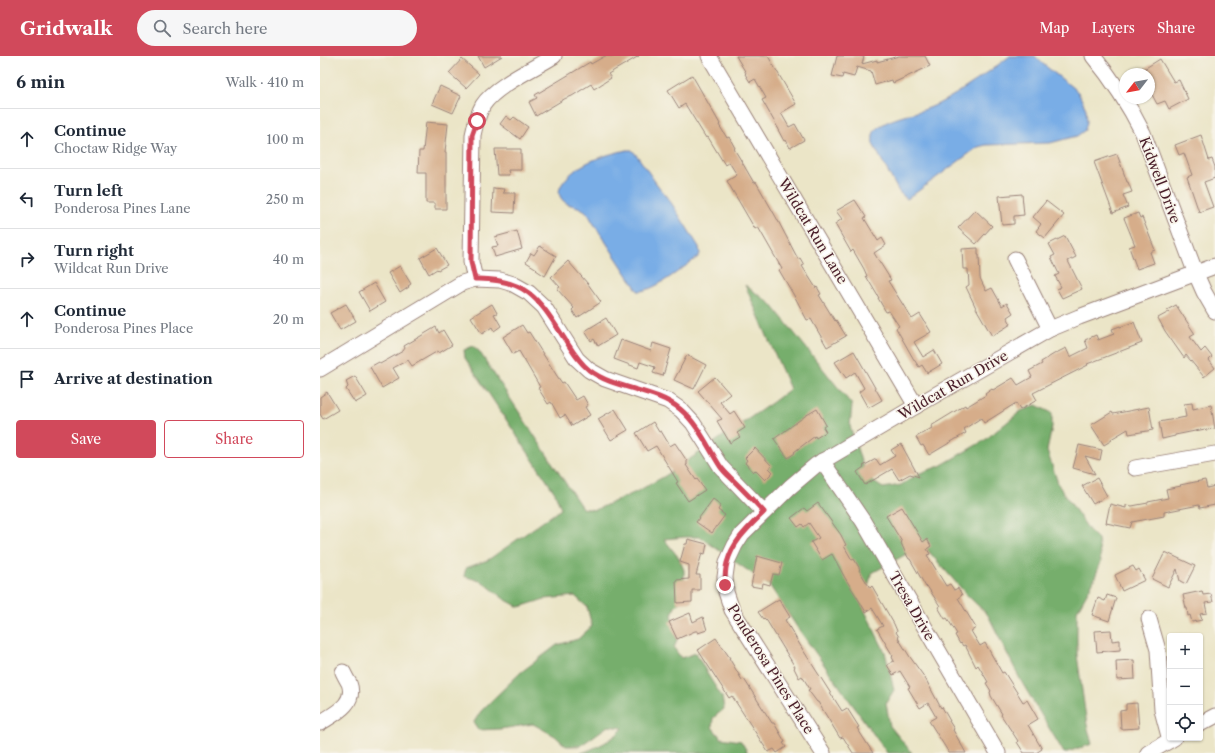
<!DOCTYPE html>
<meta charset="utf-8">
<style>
body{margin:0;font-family:"Libre Caslon Text",serif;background:#f6f6f7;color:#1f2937}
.controls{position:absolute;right:12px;bottom:12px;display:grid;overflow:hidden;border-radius:4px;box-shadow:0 1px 3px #0004}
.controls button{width:36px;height:36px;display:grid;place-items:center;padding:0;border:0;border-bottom:1px solid #e0e1e3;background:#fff;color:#1f2937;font:20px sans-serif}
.compass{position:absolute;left:799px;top:12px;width:36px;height:36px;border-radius:50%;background:#fff;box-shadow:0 1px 3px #0004;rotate:239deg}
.stop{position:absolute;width:12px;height:12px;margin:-9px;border:3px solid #d1495b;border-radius:50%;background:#fff}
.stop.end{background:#d1495b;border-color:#fff;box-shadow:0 1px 4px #0008}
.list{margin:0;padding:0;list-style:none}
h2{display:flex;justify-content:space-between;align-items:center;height:52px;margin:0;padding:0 16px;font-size:17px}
h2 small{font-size:13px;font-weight:400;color:#747a83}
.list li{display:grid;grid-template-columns:26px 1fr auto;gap:12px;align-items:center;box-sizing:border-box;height:60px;padding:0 16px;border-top:1px solid #e0e1e3}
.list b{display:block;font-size:15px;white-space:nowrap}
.list p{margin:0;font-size:13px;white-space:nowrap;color:#747a83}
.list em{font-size:13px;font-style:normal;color:#747a83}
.actions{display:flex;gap:8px;padding:12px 16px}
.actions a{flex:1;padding:9px 0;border:1px solid #d1495b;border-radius:4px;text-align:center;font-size:14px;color:#d1495b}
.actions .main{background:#d1495b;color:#fff}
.icon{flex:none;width:22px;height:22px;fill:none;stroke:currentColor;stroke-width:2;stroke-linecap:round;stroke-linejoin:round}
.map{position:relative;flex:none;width:895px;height:697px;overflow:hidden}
header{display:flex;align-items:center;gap:24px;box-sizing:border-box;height:56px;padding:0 20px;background:#d1495b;color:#fff}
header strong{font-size:19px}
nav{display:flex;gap:22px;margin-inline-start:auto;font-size:14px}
.search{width:280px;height:36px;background:#f6f6f7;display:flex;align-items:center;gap:10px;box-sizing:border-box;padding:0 14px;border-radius:22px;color:#747a83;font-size:15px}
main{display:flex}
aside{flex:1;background:#fff}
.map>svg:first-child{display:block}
.forest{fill:#76ae6c;stroke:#60664c}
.water{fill:#79ade6;stroke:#626688}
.building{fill:#d6ad8a}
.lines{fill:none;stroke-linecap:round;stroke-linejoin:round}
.minor-casing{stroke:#9a8279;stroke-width:17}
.minor{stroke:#fff;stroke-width:15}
.route{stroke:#d1495b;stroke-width:5}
.labels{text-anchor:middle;stroke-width:3;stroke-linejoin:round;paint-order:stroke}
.street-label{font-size:14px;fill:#4a1f2b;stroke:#f7f3e8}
</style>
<header>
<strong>Gridwalk</strong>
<div class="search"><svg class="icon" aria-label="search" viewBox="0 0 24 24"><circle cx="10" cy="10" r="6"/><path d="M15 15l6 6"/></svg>Search here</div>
<nav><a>Map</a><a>Layers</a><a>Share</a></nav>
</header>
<main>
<aside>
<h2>6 min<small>Walk · 410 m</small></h2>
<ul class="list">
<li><svg class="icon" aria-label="ahead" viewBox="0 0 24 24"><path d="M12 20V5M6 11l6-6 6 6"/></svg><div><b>Continue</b><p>Choctaw Ridge Way</p></div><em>100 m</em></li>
<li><svg class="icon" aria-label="left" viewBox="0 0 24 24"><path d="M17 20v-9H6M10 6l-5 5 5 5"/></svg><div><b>Turn left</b><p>Ponderosa Pines Lane</p></div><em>250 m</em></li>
<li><svg class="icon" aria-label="right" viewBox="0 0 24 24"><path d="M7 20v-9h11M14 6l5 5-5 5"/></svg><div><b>Turn right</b><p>Wildcat Run Drive</p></div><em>40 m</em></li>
<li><svg class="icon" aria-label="ahead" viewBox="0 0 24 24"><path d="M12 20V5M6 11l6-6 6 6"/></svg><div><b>Continue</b><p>Ponderosa Pines Place</p></div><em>20 m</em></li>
<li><svg class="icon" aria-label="arrive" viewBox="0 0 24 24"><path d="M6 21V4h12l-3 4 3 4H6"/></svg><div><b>Arrive at destination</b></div></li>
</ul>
<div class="actions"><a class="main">Save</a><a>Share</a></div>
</aside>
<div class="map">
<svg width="895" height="697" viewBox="0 0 895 697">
<rect width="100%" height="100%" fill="#f7f3e8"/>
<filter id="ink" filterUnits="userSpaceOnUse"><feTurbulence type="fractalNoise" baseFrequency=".025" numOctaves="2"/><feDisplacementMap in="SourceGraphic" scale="8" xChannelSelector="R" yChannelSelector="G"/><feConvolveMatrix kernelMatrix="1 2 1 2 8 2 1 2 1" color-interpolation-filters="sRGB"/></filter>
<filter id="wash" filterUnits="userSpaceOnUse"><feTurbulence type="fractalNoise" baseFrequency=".012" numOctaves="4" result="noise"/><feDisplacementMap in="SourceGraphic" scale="16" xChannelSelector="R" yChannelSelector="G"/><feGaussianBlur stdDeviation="0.9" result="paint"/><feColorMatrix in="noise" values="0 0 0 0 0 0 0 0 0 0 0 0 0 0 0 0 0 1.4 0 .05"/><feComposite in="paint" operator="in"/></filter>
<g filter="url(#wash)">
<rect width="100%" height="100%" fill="#ebe5c7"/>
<path class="forest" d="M425,229L451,248L532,349L530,370L546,421L563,432L581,429L600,417L620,410L665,384L701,355L716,349L732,357V371L727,395L739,430L769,474L778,483L781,506L773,526L757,555V599L767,669L772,688L744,697L701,625L668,559L647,539L603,489L552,517L542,549L565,596L574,634L566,647L570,670L592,697H567L477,571L450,530L380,481H365L344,483L359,502L364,514V534L361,545L355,551L352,558L354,574L357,584L354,592L361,602L376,597L388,619L402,641L404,653L393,662L392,671L401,682L421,685L428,697H261C274,693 295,683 303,672L288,670L260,690H246L235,680L213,668L180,673L158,674L154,666L161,655L200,617L237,589L258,583L272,570L267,551L255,540L225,543L199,551L184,543L163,526L144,520L146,512L168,504L241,453L235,437L145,302L144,294L153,290L159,295L262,452L275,454L316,436L345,420L453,346L470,333Z"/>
<g class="water">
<path d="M690,0H715L723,8L758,36L766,53L767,66L765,74L757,80L730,87L666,89L658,91L590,141L587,143L579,136L553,88C552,80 553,74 560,70C575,60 601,57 618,48C643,35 667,17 690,0Z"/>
<path d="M307,94H312L318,101L336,127L352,148L379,191L380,198L377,202C363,211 334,236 318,235L272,165C270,161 267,155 262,153C254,148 247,151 241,142C238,137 239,133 242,128C256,107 284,99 307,94Z"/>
</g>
<g id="blocks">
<g class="building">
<path d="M158,0H182L164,11Z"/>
<path d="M285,0H319L288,18L291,22L274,33L271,28L252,40L247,42H246L216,60L209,46L217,42L215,39L270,6L271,8Z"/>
<path d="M416,0H448L476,48L461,57L469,71L475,68L484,84L470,92L466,84L464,85L457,72H458L442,44L446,42L435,23L430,26L425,18L426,17Z"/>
<path d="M517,0H539L544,1L542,8L557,4V6L579,0H605L610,10L573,27L572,24L555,29L551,15L537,11L534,21L523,18L522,22L512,20Z"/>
<path d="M142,3L159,18L146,32L129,17Z"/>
<path d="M840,3L854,26L859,24L868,43L849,53L845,45L837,48L829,33V18H816Z"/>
<path d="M372,19L400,68L399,69L407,82L409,81L415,92L414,93L419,101L434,127L436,126L456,161L478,203L480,202L484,209L482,210L496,232L497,231L501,238L499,239L515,265L516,264L526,280L507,291L491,263L487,264L476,243L459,214L462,213L438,171L435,173L407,125L417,119L409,106L405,109L388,81L386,82L365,48L359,52L348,34Z"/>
<path d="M120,30L141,40L133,57L112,48Z"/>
<path d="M186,60L191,64L194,61L208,71L200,83L180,68Z"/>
<path d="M106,66L128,68L125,96H126V153H115V147H106V117H98L99,95H103Z"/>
<path d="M881,79L889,104L892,103L895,111V122L884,126L893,151L879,156L867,121L872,119L864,97L859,99L855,89Z"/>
<path d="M175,93H201V114H188L189,119H177Z"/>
<path d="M797,98L807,126H808L812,136L803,139L808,151L793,157L774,106Z"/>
<path d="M173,132L184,133L183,137H195L194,157L172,156Z"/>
<path d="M702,138L704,159L694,160V168L682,169L679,140Z"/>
<path d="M535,144L546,161L544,162L558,185L562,182L566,189L554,197L571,224L568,225L592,263L600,258L611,276L594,286L603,301L614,294L622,308L607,317L602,309L599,311L593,302L576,272L579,270L569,255L566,256L558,242H559L546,220H547L544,213L533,194L531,196L515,168L522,163L516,155Z"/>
<path d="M726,145L744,159L725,182L716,175L721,168L713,161Z"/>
<path d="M655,154L672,170L656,188L638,172Z"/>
<path d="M818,157L820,162L822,161L835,194L830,196L834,207L817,213L809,191L815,189L804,162Z"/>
<path d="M197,175L202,193L175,201L172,191L178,190L175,181Z"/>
<path d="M745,180L756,201L748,205L762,233L742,242L737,233L741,231L735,220L739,218L731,201L735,199L729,188Z"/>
<path d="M220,190L236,200L225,220L216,214L217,213L206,206L211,197L214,199Z"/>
<path d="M117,192L127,209L118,214L117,213L109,218L100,202Z"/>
<path d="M658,192V199H659L660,222L666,235L672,232L682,250L687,247L693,257L687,261L691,268L672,280L656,252L646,231L649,229L648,213H643L642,193Z"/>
<path d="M248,205L268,228L281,246L257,262L252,254L254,252L237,233L240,231L231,221Z"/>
<path d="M80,210L91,228L88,230L89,231L80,237L68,217Z"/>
<path d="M54,227L65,246L50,255L39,236Z"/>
<path d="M26,248L36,265L20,274L10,257Z"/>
<path d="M172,248L177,257L174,258L181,270L174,275L172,271L162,278L151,261Z"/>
<path d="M856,249L875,278L870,281L881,296L885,292L892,301L889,304L895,312L884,321L866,299L864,302L845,275L838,262L849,256L847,254Z"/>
<path d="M286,262L296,279L278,290L274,283L271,285L265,275Z"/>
<path d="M814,266L822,287L767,308L768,309L713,337L717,344L700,354L696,347L664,367L661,362L644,373L646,377L609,399L603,389L601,390L596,381L612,372L611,370L629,359L645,349L646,351L666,339L665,338L672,333L673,334L693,322L698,329L712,321L709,315L722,308L721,306L734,298L746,292L750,301L768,292L765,284L776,279L778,284L794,278L792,273L800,270V271Z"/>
<path d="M202,269L207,277L209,276L237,320L242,327L244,326L256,344L263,340L268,349L265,351L270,359L252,370L245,359L240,362L231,346L228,348L218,332L220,331L199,295L193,298L183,281Z"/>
<path d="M116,271L119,277L123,274L132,289L119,297L118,295L92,310L88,304L73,312L79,322L62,332L50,311L59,306L60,308L83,295L85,292L84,290Z"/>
<path d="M301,284L331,295L333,287L351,293L343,320L333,317L335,311L320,306L318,312L294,303Z"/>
<path d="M534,295L562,344L548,352L539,336L544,332L535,316L526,322L515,306Z"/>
<path d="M367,299L386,309L374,333L354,324Z"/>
<path d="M35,320L47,340L35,347L26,333L28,331L26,325Z"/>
<path d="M395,321L410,338L400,346L410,358L414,355L425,372L417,377L420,381L410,387L397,365L402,363L378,335Z"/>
<path d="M7,336L18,354L3,363L0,358V341Z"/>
<path d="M872,347L873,353L891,349L895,373L886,374L885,373L855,379V380L842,383L839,366L866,361L864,348Z"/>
<path d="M829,351L833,374L809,378L808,373L791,383L792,384L784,389L771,369L792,356L793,358Z"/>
<path d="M295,353L308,374L291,384L278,363Z"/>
<path d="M497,353L506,369L503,371L506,376L496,382L495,380L474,396L475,397L468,402L454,383L485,360Z"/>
<path d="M333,366L339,376L341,375L350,390L355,387L367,405V409H366L376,424L377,423L385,434L368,445L356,427L358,426L336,390L327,395L316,377Z"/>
<path d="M581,388L599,421L590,418L579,424L572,413L545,429L537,416L544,411L543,410L556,403L560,409L575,400L571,394Z"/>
<path d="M759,389L782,394L780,404L765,400L775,418L753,412Z"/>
<path d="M435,392L452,410L449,412L453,416L445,424L435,414L433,416L425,407L427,404L425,402Z"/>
<path d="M777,422L787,440L773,448L762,430Z"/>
<path d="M885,424L887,432L895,430V449L880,452L879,449L844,456V460L812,466L810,472L786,467L790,448L806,452V449L812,450L828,447V446L848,442L846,433L861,430L860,429Z"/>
<path d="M393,443L401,449L398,454L405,459L392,477L376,466Z"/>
<path d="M498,447L521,479L526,489L524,490L532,504L534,503L540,513L539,514L550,532L552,530L574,568L577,575L576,576L579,581L578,582L590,601L605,622L621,652L622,651L630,665H629L634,673L633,674L646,697H629L609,665L616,661L608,647L600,652L588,632L590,631L580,615L573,619L567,609L574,605L572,601L573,600L557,573L563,570L552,552L546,556L525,522L512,498L502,504L491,486L499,482L489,467L484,471L482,468L478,471L471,462L484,452L487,455Z"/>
<path d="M582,451L603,486L607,483L611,490L607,493L610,498L607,499L626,530L630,528L634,534L638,532L642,539L638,542L656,572L651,575L660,590L665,587L682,617L684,616L703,646L707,644L718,663L708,669L722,693L716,697H704L697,686L698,685L681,659L682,658L671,640L670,636L671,635L666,627L668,626L658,609L656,611L645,589L643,590L641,587L640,588L635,579L637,578L627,562L625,563L618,551L620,550L607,530L606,531L590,503H589L585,496L581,487L582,486L566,460Z"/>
<path d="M368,483L387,488L385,498L382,497L376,519H380V534H372V546L357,547L356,524L369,523V509L360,506L365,488H367Z"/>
<path d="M845,496L875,510L866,528L860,525L857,513L848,531L832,523Z"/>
<path d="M437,500L462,507L459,519L453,518L450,529L443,527L442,532L431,530Z"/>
<path d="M813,510L816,515L819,513L825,524L802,535L795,519Z"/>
<path d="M882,535L883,539L891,538L893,546L885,547L887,557L880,558L882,564L872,566L870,559L868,560L867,552H866L863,539Z"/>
<path d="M787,539L796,542L789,565L772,559L778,542L785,545Z"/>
<path d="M459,543L470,561L465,564L483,594L522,655L527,652L539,671L537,672L553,697H533L523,681L520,682L498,646H497L488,634L490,633L482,620L479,622L474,612L475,611L447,565L444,562L443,563L438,556Z"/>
<path d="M370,557L373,566L383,561L387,574L378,577V575H375L357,583L349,566Z"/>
<path d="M791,574L792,585L800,584V594L777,596L775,575Z"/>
<path d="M396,582L410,602H409L422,624L424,623L452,667H454L465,686L463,687L466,691L457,697L454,693L448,696L412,640L409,642L378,594Z"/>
<path d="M814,604L815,623L797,624L796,605Z"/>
<path d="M817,647L819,672L801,673L800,655L806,654V648Z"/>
</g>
</g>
</g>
<g filter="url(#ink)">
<use href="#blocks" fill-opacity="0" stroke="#9a8279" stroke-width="1"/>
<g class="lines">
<defs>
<g id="minor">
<path d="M389,0L596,350"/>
<path d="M773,0C793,24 809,49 823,77L876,218L884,236L895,255"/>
<path d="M695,203L730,273"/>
<path d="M155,223L151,206L153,79C155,69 158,58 163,49C175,30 215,12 234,0"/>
<path d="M0,313L142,227L155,223L180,224L193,228L209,237L224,251L257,303L269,314L285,323L348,345L361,354L373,367L401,411L444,456"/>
<path d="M502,405L543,465L678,697"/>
<path d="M815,412L895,398"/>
<path d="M829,563L838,594L842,654L850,684"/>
<path d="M0,667C14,658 37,648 29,627C27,624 25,620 23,616"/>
<path d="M880,668L895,660"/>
<path d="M503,697L412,554L406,536L405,521L407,506L415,489L422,478L470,431L496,409L596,350L730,273L759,261L895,210"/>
<path d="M828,697L854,682"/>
</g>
</defs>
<use href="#minor" class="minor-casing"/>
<use href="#minor" class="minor"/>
</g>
</g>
<g class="lines" filter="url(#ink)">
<path class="route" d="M157,65L152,79L151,206L155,223C208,222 220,245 246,285C253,296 259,306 269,314C295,334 334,332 360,353C378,368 388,391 400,410C404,416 410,421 415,426C425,436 435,446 444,456C429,471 413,485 407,507C405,514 405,521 405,529"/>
</g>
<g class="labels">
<g class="street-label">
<text transform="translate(840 124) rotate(69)" y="5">Kidwell Drive</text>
<text transform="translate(493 175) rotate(59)" y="5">Wildcat Run Lane</text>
<text transform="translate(633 329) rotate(-30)" y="5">Wildcat Run Drive</text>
<text transform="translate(592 550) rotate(60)" y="5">Tresa Drive</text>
<text transform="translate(451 613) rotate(58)" y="5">Ponderosa Pines Place</text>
</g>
</g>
</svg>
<div class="controls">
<button>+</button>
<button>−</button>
<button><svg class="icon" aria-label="locate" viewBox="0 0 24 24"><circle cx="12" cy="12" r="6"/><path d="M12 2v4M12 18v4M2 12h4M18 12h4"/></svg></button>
</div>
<svg class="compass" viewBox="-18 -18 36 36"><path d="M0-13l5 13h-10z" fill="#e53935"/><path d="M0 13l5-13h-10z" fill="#747a83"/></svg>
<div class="stop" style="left:157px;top:65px"></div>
<div class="stop end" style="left:405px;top:529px"></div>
</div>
</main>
